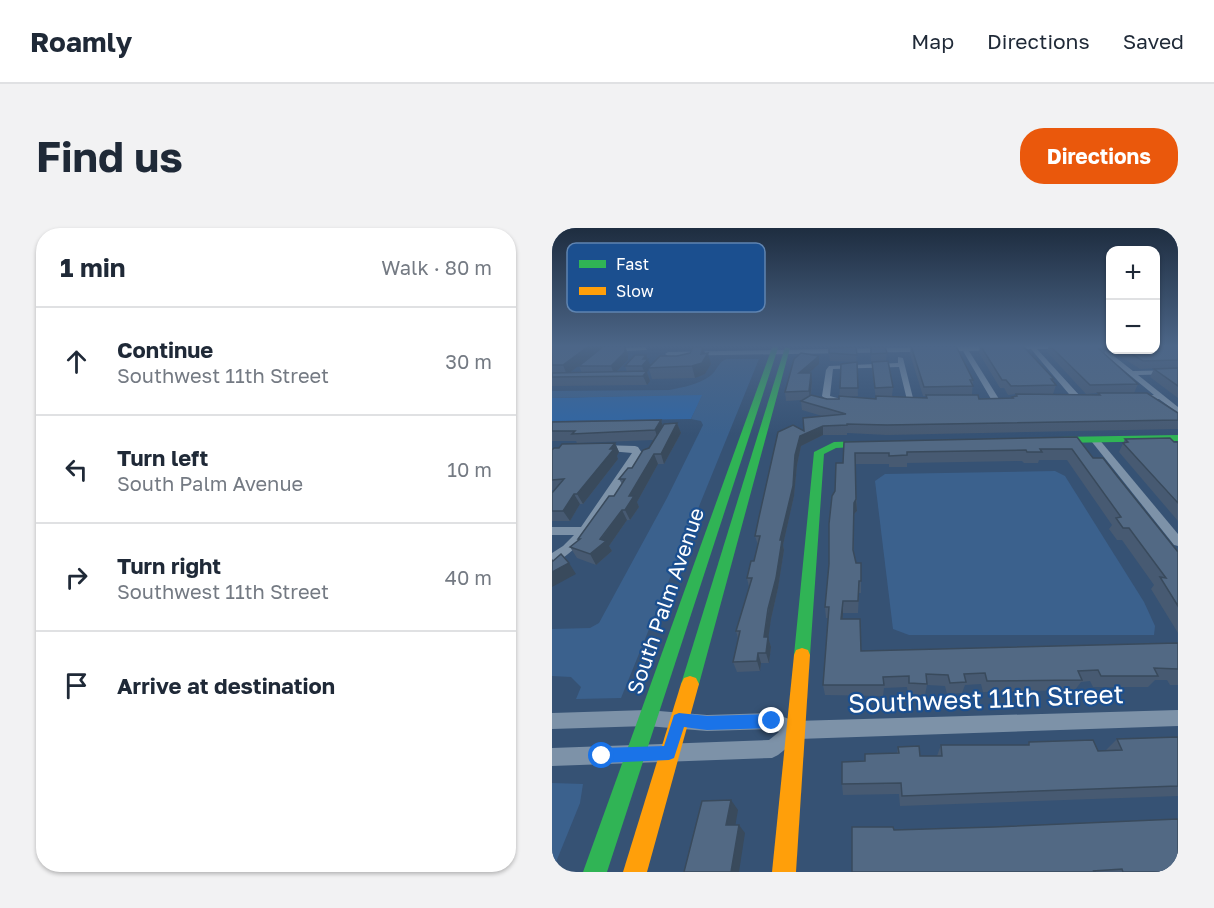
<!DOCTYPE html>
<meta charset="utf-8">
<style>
body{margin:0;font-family:"Golos Text",sans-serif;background:#f2f2f3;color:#1f2937}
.controls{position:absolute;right:18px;top:18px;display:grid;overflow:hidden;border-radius:12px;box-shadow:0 2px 4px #0004}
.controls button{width:54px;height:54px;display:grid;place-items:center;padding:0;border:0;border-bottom:2px solid #e0e1e3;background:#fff;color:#1f2937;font:30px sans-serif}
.stop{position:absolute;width:18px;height:18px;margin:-14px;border:4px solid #1a73e8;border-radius:50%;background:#fff}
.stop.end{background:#1a73e8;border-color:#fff;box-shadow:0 2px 6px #0008}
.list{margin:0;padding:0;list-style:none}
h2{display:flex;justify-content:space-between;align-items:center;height:78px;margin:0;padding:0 24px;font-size:26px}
h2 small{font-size:20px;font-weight:400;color:#747a83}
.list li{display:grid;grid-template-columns:39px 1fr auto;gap:18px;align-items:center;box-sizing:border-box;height:108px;padding:0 24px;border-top:2px solid #e0e1e3}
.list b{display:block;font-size:22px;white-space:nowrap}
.list p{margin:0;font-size:20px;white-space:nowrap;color:#747a83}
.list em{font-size:20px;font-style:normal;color:#747a83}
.icon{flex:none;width:33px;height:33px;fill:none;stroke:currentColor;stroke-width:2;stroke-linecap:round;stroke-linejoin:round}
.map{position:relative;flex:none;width:626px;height:644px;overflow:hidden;border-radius:24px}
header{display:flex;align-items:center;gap:36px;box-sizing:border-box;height:84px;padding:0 30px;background:#fff;border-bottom:2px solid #e0e1e3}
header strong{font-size:28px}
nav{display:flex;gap:33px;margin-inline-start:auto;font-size:21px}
.intro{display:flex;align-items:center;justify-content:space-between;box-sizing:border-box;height:144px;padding:0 36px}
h1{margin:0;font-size:42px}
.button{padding:15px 27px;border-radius:24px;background:#ea580c;color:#fff;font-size:21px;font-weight:700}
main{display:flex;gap:36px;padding:0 36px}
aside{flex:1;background:#fff;border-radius:24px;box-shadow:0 2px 4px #0004}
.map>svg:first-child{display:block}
.green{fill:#2f66a5}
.water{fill:#3b618d}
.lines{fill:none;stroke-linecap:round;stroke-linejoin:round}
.street{fill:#7d92a8;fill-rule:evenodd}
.fast{fill:#30b455;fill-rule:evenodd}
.slow{fill:#ff9f0a;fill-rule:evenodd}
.wall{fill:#475a72;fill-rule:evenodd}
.shaded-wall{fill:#394a5c}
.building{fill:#526984;stroke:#394a5c;stroke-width:1.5}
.route{fill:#1a73e8}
.labels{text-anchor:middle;stroke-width:4.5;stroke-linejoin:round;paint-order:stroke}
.street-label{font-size:21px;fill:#fff;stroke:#1b4f8f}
.near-street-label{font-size:26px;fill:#fff;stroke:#1b4f8f}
.key{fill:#1b4f8f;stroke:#5f84b1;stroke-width:1.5}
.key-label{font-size:16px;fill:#fff}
</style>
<header>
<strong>Roamly</strong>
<nav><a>Map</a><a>Directions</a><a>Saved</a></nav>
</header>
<div class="intro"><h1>Find us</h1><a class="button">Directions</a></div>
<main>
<aside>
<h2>1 min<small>Walk · 80 m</small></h2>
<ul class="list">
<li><svg class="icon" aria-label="ahead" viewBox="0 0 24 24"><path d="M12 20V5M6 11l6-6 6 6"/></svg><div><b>Continue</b><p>Southwest 11th Street</p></div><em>30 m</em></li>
<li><svg class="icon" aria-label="left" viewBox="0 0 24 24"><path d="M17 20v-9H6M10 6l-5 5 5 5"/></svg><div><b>Turn left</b><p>South Palm Avenue</p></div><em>10 m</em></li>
<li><svg class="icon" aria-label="right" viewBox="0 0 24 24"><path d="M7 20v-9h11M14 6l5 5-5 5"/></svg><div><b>Turn right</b><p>Southwest 11th Street</p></div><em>40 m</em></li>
<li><svg class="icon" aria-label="arrive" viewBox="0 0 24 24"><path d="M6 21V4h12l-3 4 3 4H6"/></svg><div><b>Arrive at destination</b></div></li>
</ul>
</aside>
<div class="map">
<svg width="626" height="644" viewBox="0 0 626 644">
<rect width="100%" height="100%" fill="#365274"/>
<path class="green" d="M143,166L151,167L139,191L0,193V170Z"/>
<g class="water">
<path d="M174,131H207L69,470L24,471L29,459L19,449L0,448V401L38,400L47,395L115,270L151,197L149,193L139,191L150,167L0,170V163L117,162C131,159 146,157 158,148C165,143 166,134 174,131Z"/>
<path d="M503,243L513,248L592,374L603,398L602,407H357L341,401L323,253L333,246Z"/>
<path d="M0,555L31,556L28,575L0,644Z"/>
</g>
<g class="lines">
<g class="street">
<path d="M475,117L514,118L512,121H485L528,168V172H522L479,121L417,123L447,171L443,173L439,171L411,123L116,128L113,126L116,124Z"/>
<path d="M542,117H558V121H553L581,143L626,142V146L586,147L626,179V185L607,171H583L582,169L586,167H602L546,121L533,119Z"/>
<path d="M93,119L95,122L58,124L55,122L58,120Z"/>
<path d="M346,129L351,130L362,174L355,172L347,139L281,141L278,168L296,173C289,178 276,174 270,168L274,142L277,138L346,135Z"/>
<path d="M543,209L546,210L626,306V318L622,317L540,214L539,212Z"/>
<path d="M49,217L83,218L86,219L90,225C71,253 32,326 0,335V325L11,318L22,307H0V299H29L80,225L46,222L44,220Z"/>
<path d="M95,482L155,487L220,485L243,493L626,482V498L246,511L226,527L220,530L0,538V520L217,512L227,504L220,501L155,503L95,498L0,501V485Z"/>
</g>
<g class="fast">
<path d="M221,117H227L55,644H31Z"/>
<path d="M233,119L238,120L147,456L144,462L138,464L132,462L129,456Z"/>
<path d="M626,207V213L507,215L502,212L507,209Z"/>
<path d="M313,213L318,216L317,218L284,220L272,226L258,427L256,432L250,434L244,432L242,427L262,224L282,214Z"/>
</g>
<g class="slow">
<path d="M250,420L256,422L258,427L244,644H220L242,427L244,422Z"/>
<path d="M138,448L144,450L147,456L95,644H71L129,456L132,450Z"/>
</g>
</g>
<g class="wall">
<path d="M0,117H119L116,119H73L76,126V132L64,144H75L73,138L94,127L98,137L125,128L138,125L147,119H128V117H159L157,121H152L153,126L159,136L153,146L143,150L100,151L97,141L95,144L98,153L95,157L0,158ZM50,119H51L27,138L30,145H17Z"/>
<rect x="278" y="117" width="26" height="2"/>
<path d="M317,117H330V118H318Z"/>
<path d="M355,117H399L356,118Z"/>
<path d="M428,117L502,151L501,154L504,157L501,166H474L545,167L546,165L534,166L495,124L497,117L554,121L552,126L586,156L582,165L626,185V201L335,207L295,205V207H271L249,218L245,237L242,268L231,317L232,322L226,360L219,391L216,409L219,419L217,435H209L208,443L185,444L181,434L186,410L184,403L197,359L195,350L202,333L206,317L203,308L252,203L270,188L250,182L249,173L250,172L234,173L233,164L267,128V136L257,145L260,153L259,167L275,171H287L288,160L304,134L278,133L277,125L304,119L306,168L292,169L324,171L320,142V134L341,159L340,168H329L374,170V168H371L358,126L359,118L421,152L420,167L427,171L459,170L460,169L463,168L464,166L456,167L452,160H448L427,125Z"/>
<path d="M626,117V170L598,149L602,141L610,140L588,141L560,123L559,122H603Z"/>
<path d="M319,119L335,125L334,133L319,134Z"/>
<path d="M109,192L111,198L125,195L129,205L112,236H106L85,274L87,279L78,292H75L57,318L60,323L44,337L25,330L18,319L27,312L26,311L62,268L70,256L67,251L80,240L97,220L102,212L25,215L24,213H0V194Z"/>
<path d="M525,209L541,230L626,324V405L599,361L602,357L570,312H565L557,301L560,297L515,232H487L486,235H472L470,233L355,235V239H337V236H303L305,283L302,286V324L304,335H309V365H307L306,385H291V391L309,423L626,415V457H618L615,452H603L596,459H541L538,453L529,454L523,462L431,464L429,456L413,457L410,465L395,466L393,458L375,457L373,467L356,466L355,459L332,460L331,468L273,467L271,457L276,390H274L273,379L283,263L291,235L292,214Z"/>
<path d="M573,211L626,214V293L567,224Z"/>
<path d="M63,215L67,224L65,228L66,231L31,276H28L18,293H0V265L3,262H0V222Z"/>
<path d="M626,509V568L348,578L347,566L291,567L290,556L313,533L345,525L346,519L368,528H385L389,517H475L477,514L546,523H553L565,511Z"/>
<path d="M442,599L626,644H300L342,602Z"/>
</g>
<g class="shaded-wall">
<path d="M38,117H49L50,119L15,147L11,137Z"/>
<path d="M73,118L76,126V132L62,146L59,138Z"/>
<path d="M151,119L154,129L156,125L159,136L153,146L143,150L140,138L149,126Z"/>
<path d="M94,127L99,139L96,140L97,141L95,144L98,153L95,157L91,148L93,146L90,138L91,131Z"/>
<path d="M267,128V136L248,153L247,145Z"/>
<path d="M259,145L260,153L258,172L257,163Z"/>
<path d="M109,192L112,202L106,211L103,202Z"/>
<path d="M125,195L129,205L112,236L109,226Z"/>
<path d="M271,198V207L249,218L245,237L242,268L231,317L232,322L226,360L219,391L215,419L212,409L243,227L248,208Z"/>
<path d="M63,215L67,224L65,228L66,231L31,276L25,266Z"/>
<path d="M102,226L106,236L85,274L87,279L78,292L73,282L77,268Z"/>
<path d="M22,266L28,276L18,293L11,283Z"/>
<path d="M304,271L305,283L302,286V275Z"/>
<path d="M70,282L75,292L57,318L60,323L44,337L38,326Z"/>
<path d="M17,335L24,346L0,359V344Z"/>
<path d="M291,373V385L290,403L289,391Z"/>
<path d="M216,409L219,419L217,435L214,425Z"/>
<path d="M206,425L209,435L208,443L205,433Z"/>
<path d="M179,572L186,582L182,605L174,597Z"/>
<path d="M187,597L193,605L187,644H179Z"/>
</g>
<g class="building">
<path d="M3,117H38L11,137H0V118Z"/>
<path d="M428,117H470L502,151H499L504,157L459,158L454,152H450Z"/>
<path d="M497,117H549L554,121H547L586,156L538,157Z"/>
<path d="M603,117H626V132L591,133L573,122H603Z"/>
<path d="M52,118H73V124L59,138H27Z"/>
<path d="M359,118H404L421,152H418L421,158L372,159Z"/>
<path d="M141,119H151L149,126L156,125L150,135L140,138L96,140L108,128H125L138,125Z"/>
<path d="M304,119L305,127L277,125V120Z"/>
<path d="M319,119H333L335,125L319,126Z"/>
<path d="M249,125L267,128L247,145H259L257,163L233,164L242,131Z"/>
<path d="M83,127H94L91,131H96L90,138H73Z"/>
<path d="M336,133L341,159L323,160L320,134Z"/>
<path d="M305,134L306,160H288L289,136Z"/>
<path d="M626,140V158L602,141Z"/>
<path d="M95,143L91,148L0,149V145Z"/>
<path d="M546,165H595L626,185V192L335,197L295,196V197L271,198L248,208L243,227L241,258L228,312H230L224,350L216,381L212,409H216L214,425H206L205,433L181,434L188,403H184L200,350H195L199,333H202L208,308H203L207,289L226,204L241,197L252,203L251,190L294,186L249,173L259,167L275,171H287V168L324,171V168L375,170L374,167H426L427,171L461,170L460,169L465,168L464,166L548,167Z"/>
<path d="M109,192L103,202L20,206L23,203H0V194Z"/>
<path d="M125,195L109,226H102L77,268H82L73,282H70L48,311L54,313L38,326L18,319L28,311H26L57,268H62L73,251H67L76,240H80L91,222L97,220L112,196Z"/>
<path d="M525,209L541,230H551L565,248L626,324V378L608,349L614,350L577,300H571L564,290L569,289L520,221H488L490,224H475L474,222L355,224V227L337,228V225H303L304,271L302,275L301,322L304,335H309V353H307L306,373H291L289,391H308L309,423L626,415V441L602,440L606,448H549L546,442L526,443L530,452L435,453L433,445L412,446L414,454L398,455L396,447L374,446L375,456L357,455V448L331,449L332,457H271L277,379H273L277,336V296L280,268L283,263L284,235H291L292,214Z"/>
<path d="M618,210L622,214H626V275L571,215L576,214L573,211Z"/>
<path d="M63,215L58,221H62L25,266H22L11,283H0V265L12,251L0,252V222L2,220H7L10,216Z"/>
<path d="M9,326L17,335L0,344V332L1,333Z"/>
<path d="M626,509V558L350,568L349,555L290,556V534L313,533V526L347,525L346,519L367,518L368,528H390L389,517H477V514L541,512L546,523L570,522L565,511Z"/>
<path d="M179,572L174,597H187L179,644H132L150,573Z"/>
<path d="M626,591V644H571L570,641L542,643L543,644H300V599H341L342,602L442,599Z"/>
</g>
<linearGradient id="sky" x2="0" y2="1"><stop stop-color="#1e2d40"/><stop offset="0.57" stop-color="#4c6688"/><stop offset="1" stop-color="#4c6688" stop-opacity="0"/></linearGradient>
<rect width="626" height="207" fill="url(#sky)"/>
<path class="route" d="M127,485L155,488L220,486L225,488L227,493L225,498L220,500L155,502L132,499L122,530L117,532L50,535L45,533L43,528L45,523L50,520L112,518L122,487Z"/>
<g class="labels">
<g class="street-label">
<text transform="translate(114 373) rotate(-71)" y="7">South Palm Avenue</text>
</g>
<g class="near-street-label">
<text transform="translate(434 471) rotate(-2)" y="9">Southwest 11th Street</text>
</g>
</g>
<rect x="15" y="15" width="198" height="69" rx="9" class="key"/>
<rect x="27" y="32" width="27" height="8" fill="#30b455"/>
<rect x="27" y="59" width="27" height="8" fill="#ff9f0a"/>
<g class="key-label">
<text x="64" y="42">Fast</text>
<text x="64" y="69">Slow</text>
</g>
</svg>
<div class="controls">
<button>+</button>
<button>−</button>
</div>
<div class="stop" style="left:50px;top:528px"></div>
<div class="stop end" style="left:220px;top:493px"></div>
</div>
</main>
